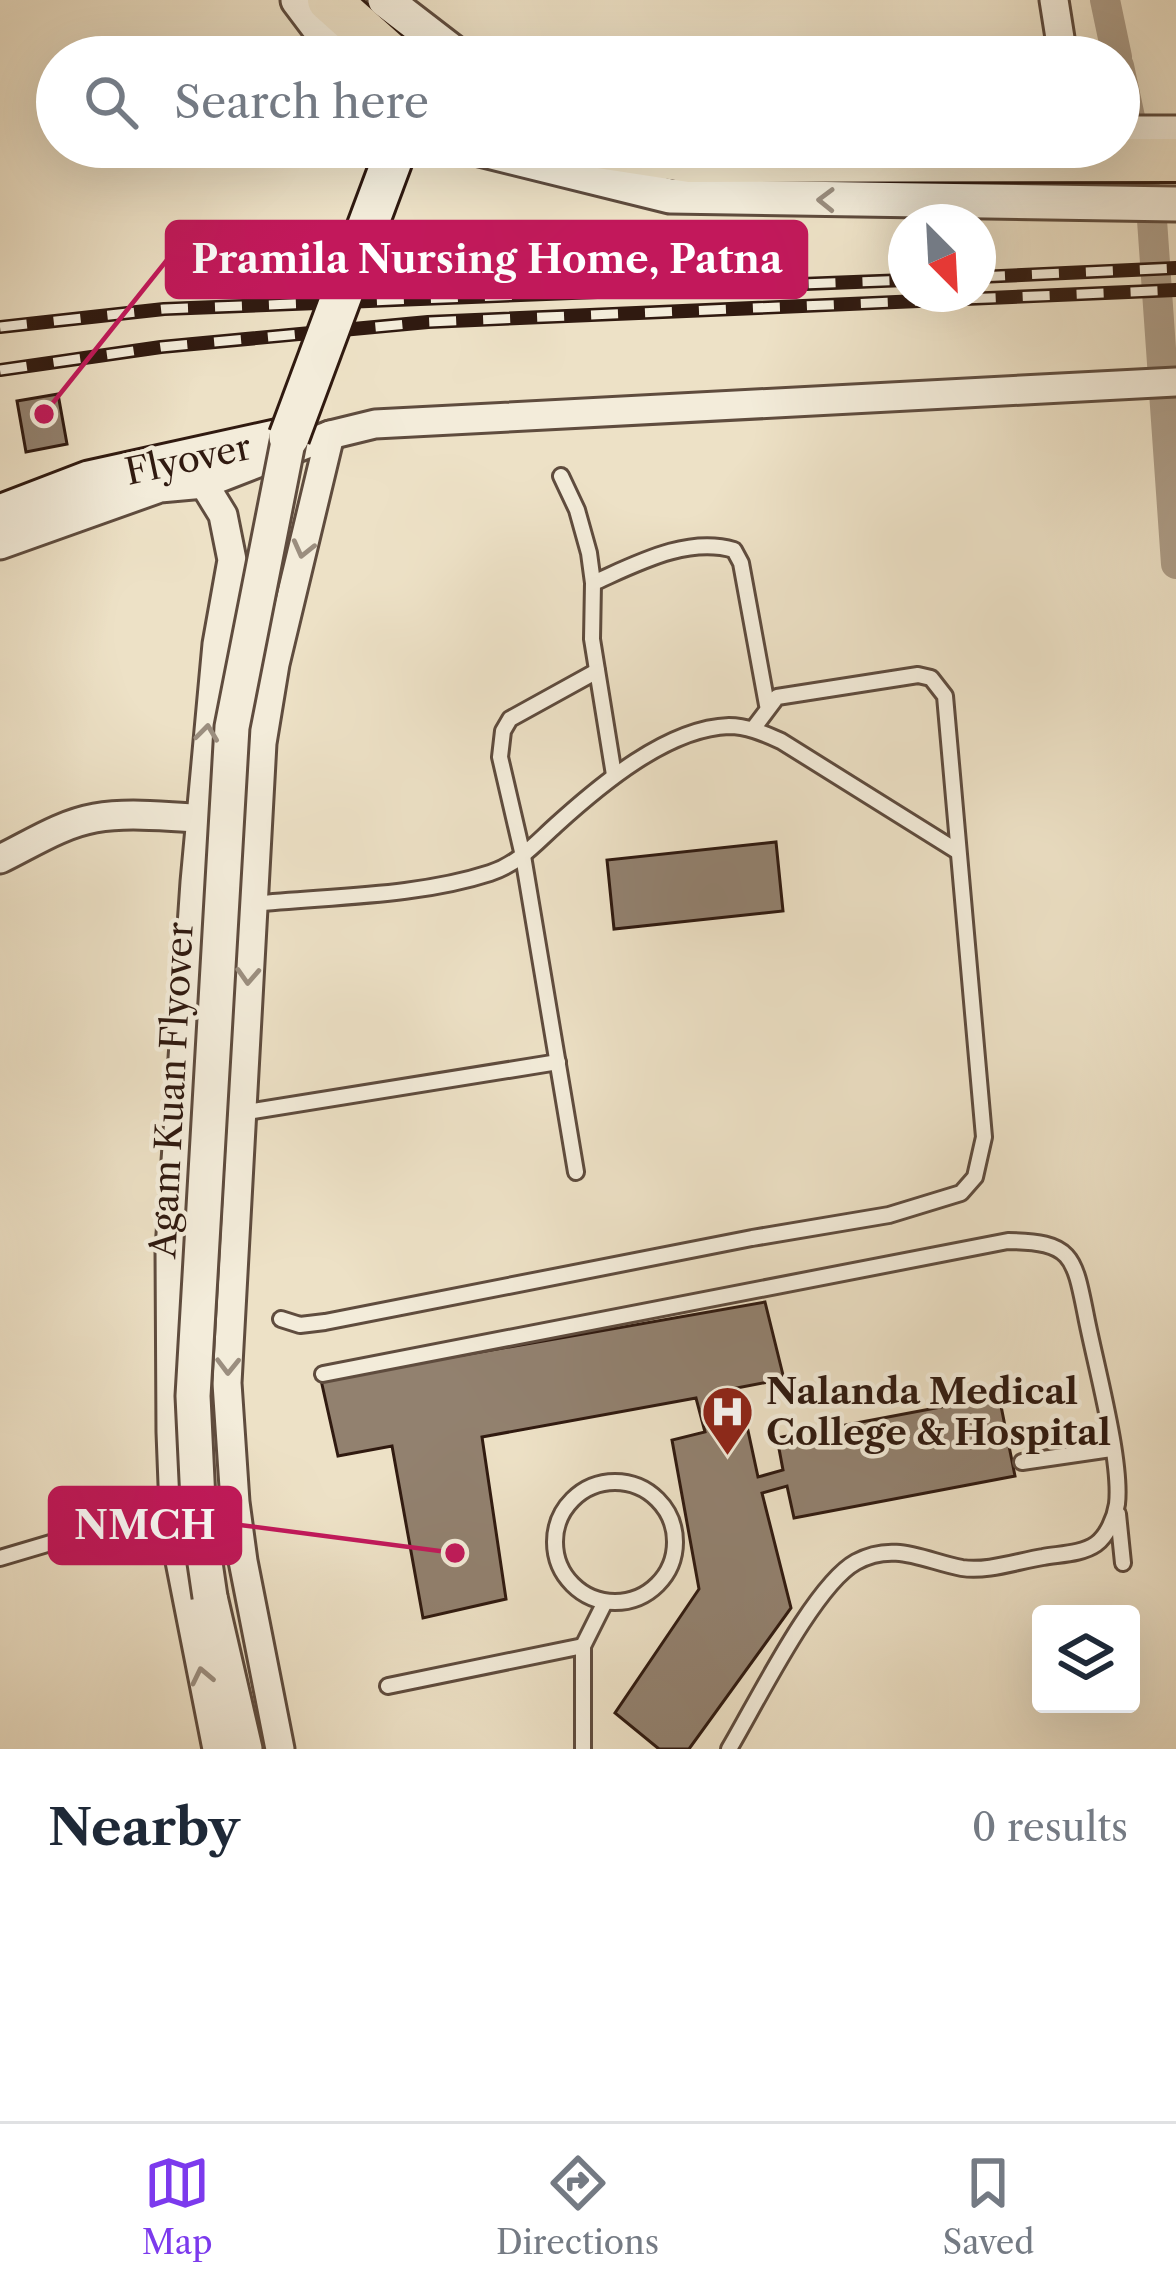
<!DOCTYPE html>
<style>
body{margin:0;font-family:"Libre Caslon Text",serif;background:#f2f2f3;color:#1f2937}
.controls{position:absolute;right:36px;bottom:36px;display:grid;overflow:hidden;border-radius:12px;box-shadow:0 12px 48px #0002}
.controls button{width:108px;height:108px;display:grid;place-items:center;padding:0;border:0;border-bottom:3px solid #e0e1e3;background:#fff;color:#1f2937;font:60px sans-serif}
.compass{position:absolute;left:888px;top:204px;width:108px;height:108px;border-radius:50%;background:#fff;box-shadow:0 12px 48px #0002;rotate:156deg}
.list{margin:0;padding:0;list-style:none}
h2{display:flex;justify-content:space-between;align-items:center;height:156px;margin:0;padding:0 48px;font-size:51px}
h2 small{font-size:39px;font-weight:400;color:#747a83}
.icon{flex:none;width:66px;height:66px;fill:none;stroke:currentColor;stroke-width:2;stroke-linecap:round;stroke-linejoin:round}
.map{position:relative;flex:none;width:1176px;height:1749px;overflow:hidden}
.search{position:absolute;background:#fff;box-shadow:0 12px 48px #0002;left:36px;right:36px;top:36px;height:132px;display:flex;align-items:center;gap:30px;box-sizing:border-box;padding:0 42px;border-radius:66px;color:#747a83;font-size:45px}
.sheet{height:372px;background:#fff}
nav{display:flex;justify-content:space-around;align-items:center;box-sizing:border-box;height:168px;border-top:3px solid #e0e1e3;background:#fff;font-size:33px;color:#747a83}
nav a{display:grid;justify-items:center;gap:6px}
nav .on{color:#7c3aed}
.map>svg:first-child{display:block}
.lines{fill:none;stroke-linecap:round;stroke-linejoin:round}
.canal{stroke:#ad9d88;stroke-width:30}
.building{fill:#92816f;stroke:#301a10;stroke-width:3}
.service-casing{stroke:#5f4c3e;stroke-width:20}
.minor-casing{stroke:#5f4c3e;stroke-width:33}
.tertiary-casing{stroke:#5f4c3e;stroke-width:39}
.secondary-casing{stroke:#301a10;stroke-width:45}
.primary-casing{stroke:#301a10;stroke-width:48}
.service{stroke:#f3ecda;stroke-width:14}
.minor{stroke:#f3ecda;stroke-width:27}
.tertiary{stroke:#f3ecda;stroke-width:33}
.secondary{stroke:#f3ecda;stroke-width:39}
.primary{stroke:#ede1c6;stroke-width:42}
.rail-casing{stroke:#301a10;stroke-width:14}
.rail{stroke:#f3ecda;stroke-width:9;stroke-dasharray:27;stroke-linecap:butt}
.tertiary-bridge-casing{stroke:#5f4c3e;stroke-width:39;stroke-linecap:butt}
.secondary-bridge-casing{stroke:#301a10;stroke-width:45;stroke-linecap:butt}
.tertiary-bridge{stroke:#f3ecda;stroke-width:33}
.secondary-bridge{stroke:#f3ecda;stroke-width:39}
.oneway{stroke:#9b8e7f}
.labels{text-anchor:middle;stroke-width:9;stroke-linejoin:round;paint-order:stroke}
.street-label{font-size:36px;fill:#301a10;stroke:#f3ecda}
.poi-label{font-size:36px;font-weight:bold;fill:#301a10;stroke:#f3ecda;text-anchor:start}
.leader{fill:none;stroke:#c2185b;stroke-width:4.5}
.callout-dot{fill:#c2185b;stroke:#f3ecda;stroke-width:4.5}
.callout{fill:#c2185b;stroke:#c2185b;stroke-width:4.5}
.callout-label{font-size:39px;text-anchor:middle;font-weight:bold;fill:#fff}
</style>
<div class="map">
<svg width="1176" height="1749" viewBox="0 0 1176 1749">
<rect width="100%" height="100%" fill="#ede1c6"/>
<filter id="stains"><feTurbulence type="fractalNoise" baseFrequency=".00167" numOctaves="4"/><feColorMatrix values="0 0 0 0 .2 0 0 0 0 .09 0 0 0 0 .02 0 0 0 .5 -.17"/></filter>
<radialGradient id="worn" r=".72"><stop offset=".6" stop-color="#630" stop-opacity="0"/><stop offset="1" stop-color="#630" stop-opacity=".3"/></radialGradient>
<g class="lines">
<g class="canal">
<path d="M1105,0L1117,57"/>
<path d="M1119,66L1152,220L1176,564"/>
</g>
</g>
<g class="building">
<path d="M58,394L67,444L26,452L17,401Z"/>
<path d="M776,842L783,911L614,929L607,860Z"/>
<path d="M765,1302L784,1379L716,1392L723,1431L747,1426L758,1477L783,1470L777,1438L999,1396L1015,1476L794,1518L787,1486L762,1493L791,1608L689,1749H659L615,1713L699,1589L672,1440L705,1432L696,1398L482,1437L506,1599L423,1618L392,1446L338,1456L321,1380Z"/>
</g>
<g class="lines">
<defs>
<g id="service">
<path d="M561,476L577,510L589,553L593,583L592,639L614,775"/>
<path d="M593,583C636,564 687,536 734,550L741,563L767,705"/>
<path d="M253,904C330,896 416,897 490,873C518,864 535,844 556,825C599,786 667,728 729,726C748,726 765,734 781,741L957,851"/>
<path d="M241,1113L558,1062"/>
<path d="M576,1172L523,856L500,757L503,731L510,719L597,671"/>
<path d="M281,1319L300,1325L325,1322L752,1238L889,1215L961,1193L975,1177L984,1137L945,696L931,678L918,675L777,697L753,729"/>
<path d="M323,1374L1008,1241C1072,1242 1074,1255 1086,1316C1095,1363 1122,1460 1117,1504C1115,1518 1107,1536 1096,1544C1082,1554 1059,1554 1043,1557C1018,1561 987,1572 962,1568C925,1561 894,1541 856,1562C814,1585 756,1704 729,1749"/>
<path d="M1022,1462L1111,1449"/>
<circle cx="615" cy="1542" r="60"/>
<path d="M1118,1514L1123,1563"/>
<path d="M0,1558L172,1507"/>
<path d="M583,1646L605,1602"/>
<path d="M388,1686L583,1646V1749"/>
</g>
<g id="minor">
<path d="M1054,0L1063,57"/>
<path d="M204,484L223,515L232,560L217,644L195,882L170,1249L171,1432L175,1536L217,1749"/>
<path d="M0,545L160,488L204,484L330,435L375,424L1176,382"/>
<path d="M0,859C31,844 61,824 95,818C130,812 165,817 200,818"/>
<path d="M280,1749L243,1561L235,1502L227,1383L262,743L275,664L330,435"/>
</g>
<g id="tertiary">
<path d="M298,0L341,57"/>
<path d="M385,0L459,57"/>
<path d="M1119,133H1176"/>
<path d="M472,147L670,196L1176,204"/>
<path d="M210,1597L245,1749"/>
</g>
<path id="secondary" d="M0,515L89,481L289,437"/>
<g id="primary">
<path d="M329,0L393,57"/>
<path d="M599,147L690,161L1176,160"/>
</g>
</defs>
<use href="#service" class="service-casing"/>
<use href="#minor" class="minor-casing"/>
<use href="#tertiary" class="tertiary-casing"/>
<use href="#secondary" class="secondary-casing"/>
<use href="#primary" class="primary-casing"/>
<use href="#service" class="service"/>
<use href="#minor" class="minor"/>
<use href="#tertiary" class="tertiary"/>
<use href="#secondary" class="secondary"/>
<use href="#primary" class="primary"/>
<defs>
<g id="rail">
<path d="M978,277L1176,268"/>
<path d="M0,327L164,309L906,280"/>
<path d="M0,370L161,347L428,322L1176,290"/>
</g>
</defs>
<use href="#rail" class="rail-casing"/>
<use href="#rail" class="rail"/>
<defs>
<path id="tertiary-bridge" d="M210,1597L199,1522L193,1396L232,727L289,437"/>
<path id="secondary-bridge" d="M289,437L397,147"/>
</defs>
<use href="#tertiary-bridge" class="tertiary-bridge-casing"/>
<use href="#secondary-bridge" class="secondary-bridge-casing"/>
<use href="#tertiary-bridge" class="tertiary-bridge"/>
<use href="#secondary-bridge" class="secondary-bridge"/>
</g>
<defs><path id="oneway-chevron" d="M-2-3.5L2.5 0L-2 3.5" fill="none" stroke-width="1.6" stroke-linecap="round" stroke-linejoin="round" transform="scale(3)"/></defs>
<g class="oneway">
<use href="#oneway-chevron" transform="translate(826 200) rotate(-179)"/>
<use href="#oneway-chevron" transform="translate(303 549) rotate(104)"/>
<use href="#oneway-chevron" transform="translate(207 733) rotate(-83)"/>
<use href="#oneway-chevron" transform="translate(248 976) rotate(93)"/>
<use href="#oneway-chevron" transform="translate(228 1366) rotate(91)"/>
<use href="#oneway-chevron" transform="translate(202 1676) rotate(-102)"/>
</g>
<defs>
<symbol id="hospital-pin" viewBox="-11 -11 22 30"><path d="M0 17L-7.5 6A9.5 9.5 0 1 1 7.5 6Z" fill="#8f2418" stroke="#f3ecda"/><path d="M-5-5h3v3.5h4V-5h3V5h-3V1.5h-4V5h-3Z" fill="#fff"/></symbol>
</defs>
<g fill-rule="evenodd">
<use href="#hospital-pin" x="698" y="1382" width="59" height="81"/>
</g>
<g class="labels">
<g class="street-label">
<text transform="translate(188 459) rotate(-12)" y="13">Flyover</text>
<text transform="translate(171 1090) rotate(-87)" y="13">Agam Kuan Flyover</text>
</g>
<g class="poi-label">
<text x="766" y="1404">Nalanda Medical<tspan x="766" dy="41">College &amp; Hospital</tspan></text>
</g>
</g>
<path class="leader" d="M44 414L167 260M455 1553L240 1525"/>
<g class="callout-dot">
<circle cx="44" cy="414" r="12"/>
<circle cx="455" cy="1553" r="12"/>
</g>
<g class="callout">
<rect x="167" y="222" width="639" height="75" rx="12"/>
<rect x="50" y="1488" width="190" height="75" rx="12"/>
</g>
<g class="callout-label">
<text x="487" y="273">Pramila Nursing Home, Patna</text>
<text x="145" y="1539">NMCH</text>
</g>
<rect width="100%" height="100%" filter="url(#stains)"/>
<rect width="100%" height="100%" fill="url(#worn)"/>
</svg>
<div class="controls">
<button><svg class="icon" aria-label="layers" viewBox="0 0 24 24"><path d="M12 4l9 5-9 5-9-5zM3 14l9 5 9-5"/></svg></button>
</div>
<svg class="compass" viewBox="-18 -18 36 36"><path d="M0-13l5 13h-10z" fill="#e53935"/><path d="M0 13l5-13h-10z" fill="#747a83"/></svg>
<div class="search"><svg class="icon" aria-label="search" viewBox="0 0 24 24"><circle cx="10" cy="10" r="6"/><path d="M15 15l6 6"/></svg>Search here</div>
</div>
<section class="sheet">
<h2>Nearby<small>0 results</small></h2>
<ul class="list">
</ul>
</section>
<nav>
<a class="on"><svg class="icon" aria-label="map" viewBox="0 0 24 24"><path d="M3 6l6-2 6 2 6-2v14l-6 2-6-2-6 2zM9 4v14M15 6v14"/></svg>Map</a>
<a><svg class="icon" aria-label="directions" viewBox="0 0 24 24"><path d="M12 3l9 9-9 9-9-9zM9 14v-3h6M13 9l2 2-2 2"/></svg>Directions</a>
<a><svg class="icon" aria-label="saved" viewBox="0 0 24 24"><path d="M7 4h10v16l-5-4-5 4z"/></svg>Saved</a>
</nav>
